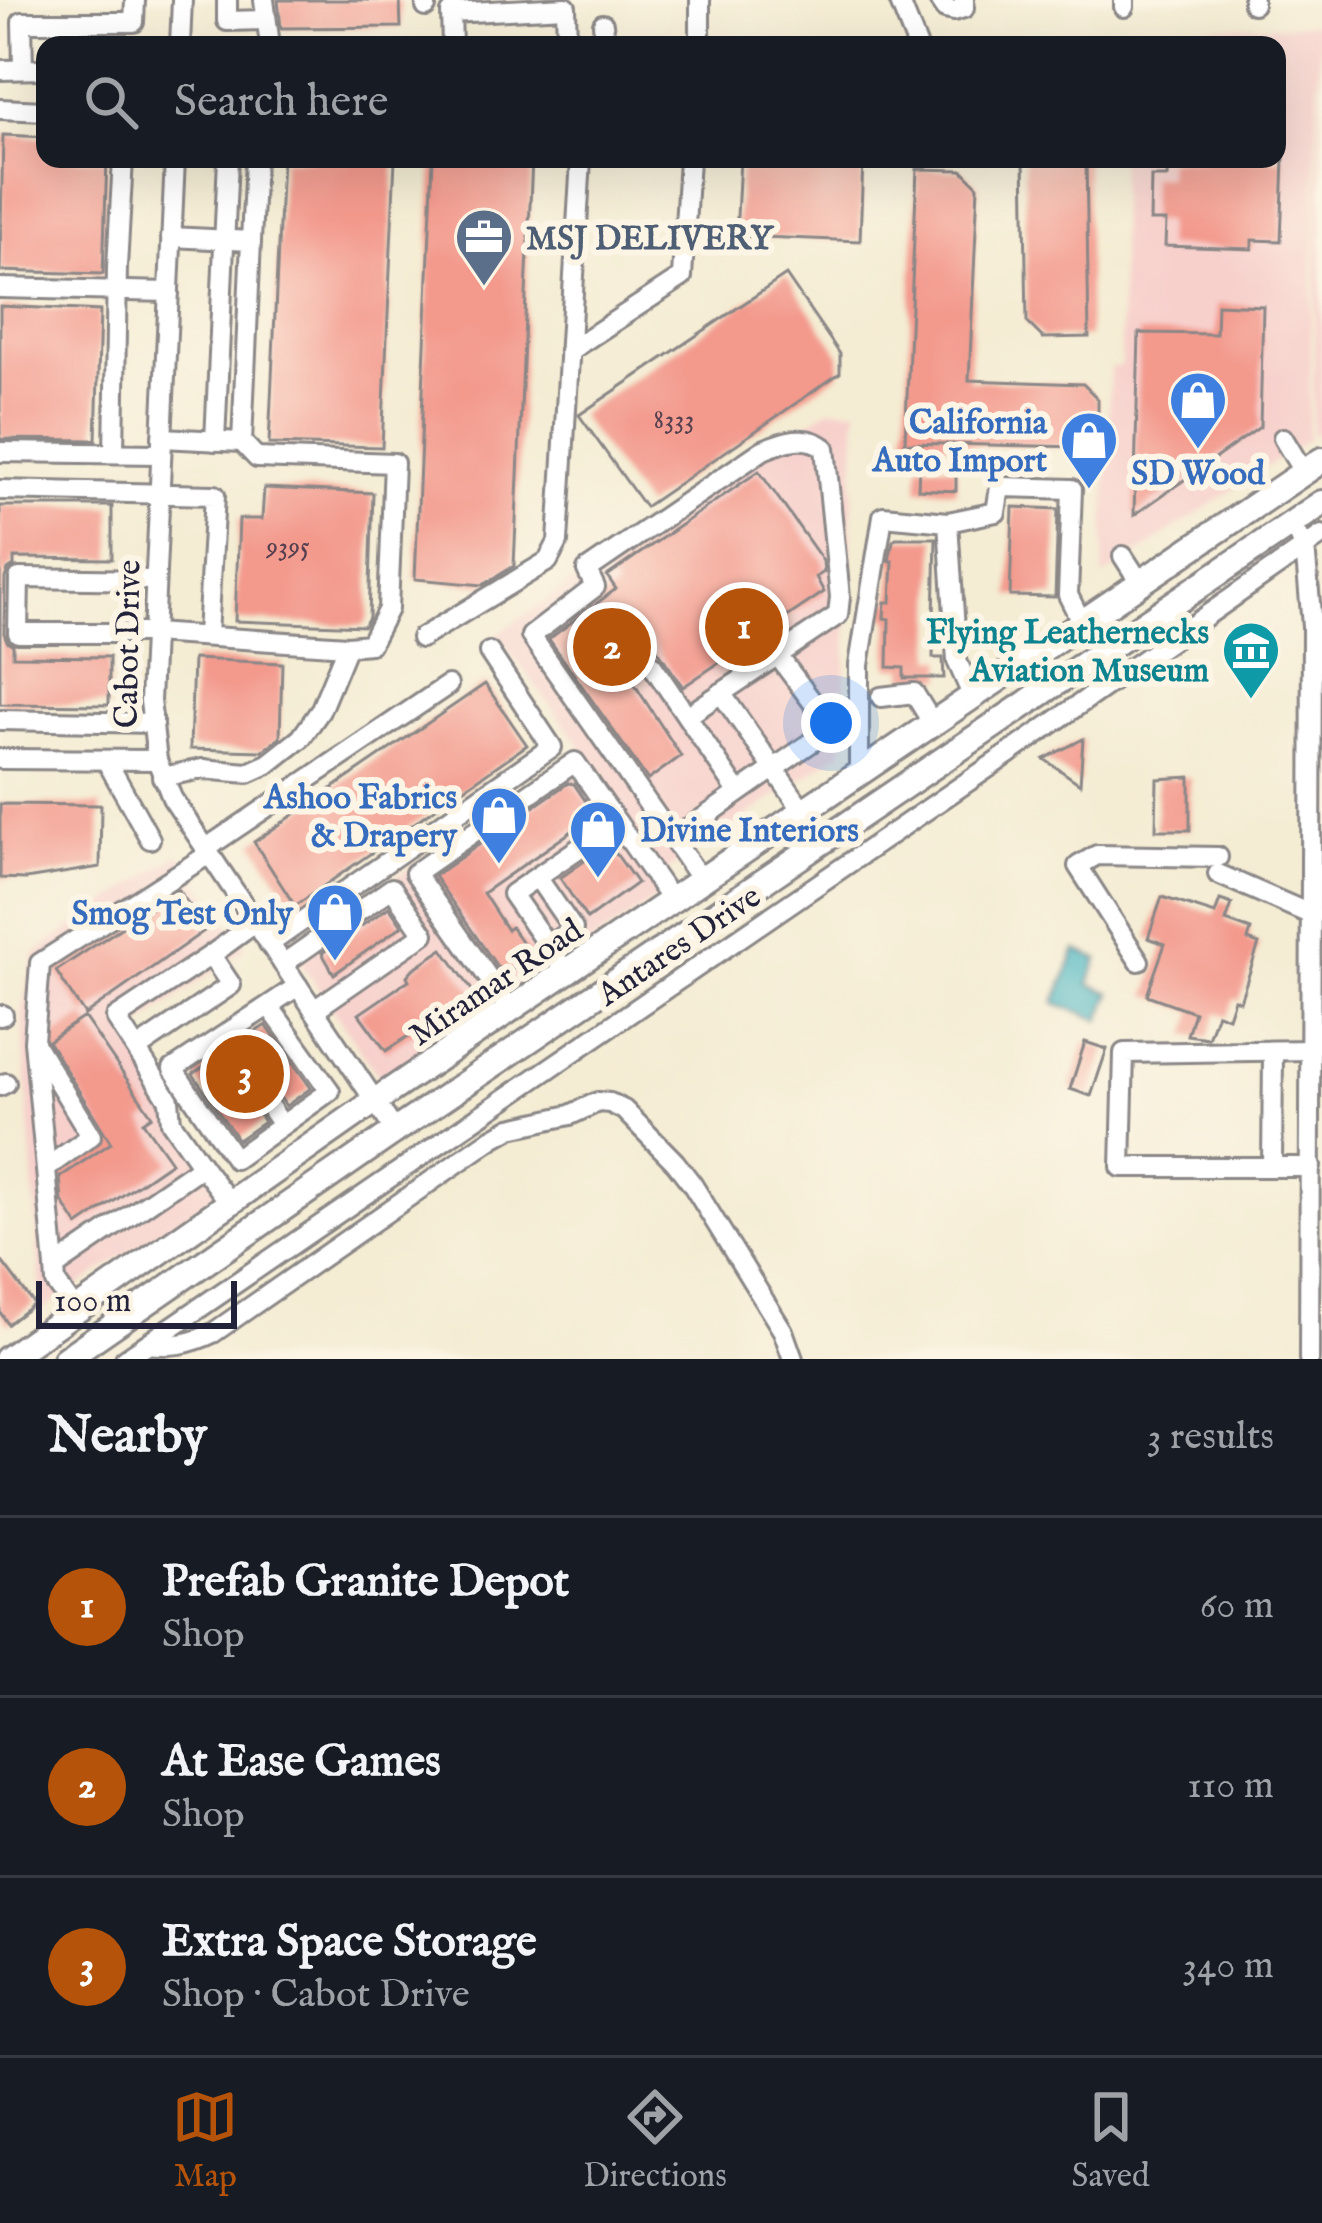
<!DOCTYPE html>
<meta charset="utf-8">
<style>
body{margin:0;font-family:"IM FELL English",serif;background:#242831;color:#f1f3f6}
.scale{position:absolute;left:36px;bottom:30px;width:201px;box-sizing:border-box;padding-left:12px;border:6px solid #22223b;border-top:0;font-size:33px;line-height:42px;white-space:nowrap;color:#22223b;-webkit-text-stroke:9px #fcf5e5;paint-order:stroke}
.you{position:absolute;left:831px;top:723px;width:42px;height:42px;margin:-30px;border:9px solid #fff;border-radius:50%;background:#1a73e8;box-shadow:0 0 0 18px #1a73e833}
.badge{display:grid;place-items:center;width:78px;height:78px;border-radius:50%;background:#b45309;color:#fff;font-size:39px;font-weight:700}
.pin{position:absolute;translate:-50% -50%;border:6px solid #fff;box-shadow:0 3px 12px #0006}
.list{margin:0;padding:0;list-style:none}
h2{display:flex;justify-content:space-between;align-items:center;height:156px;margin:0;padding:0 48px;font-size:51px}
h2 small{font-size:39px;font-weight:400;color:#9ea1a6}
.list li{display:grid;grid-template-columns:78px 1fr auto;gap:36px;align-items:center;box-sizing:border-box;height:180px;padding:0 48px;border-top:3px solid #363941}
.list b{display:block;font-size:45px;white-space:nowrap}
.list p{margin:0;font-size:39px;white-space:nowrap;color:#9ea1a6}
.list em{font-size:39px;font-style:normal;color:#9ea1a6}
.icon{flex:none;width:66px;height:66px;fill:none;stroke:currentColor;stroke-width:2;stroke-linecap:round;stroke-linejoin:round}
.map{position:relative;flex:none;width:1322px;height:1359px;overflow:hidden}
.search{position:absolute;background:#171b24;box-shadow:0 12px 48px #0002;left:36px;right:36px;top:36px;height:132px;display:flex;align-items:center;gap:30px;box-sizing:border-box;padding:0 42px;border-radius:24px;color:#9ea1a6;font-size:45px}
.sheet{height:696px;background:#171b24}
nav{display:flex;justify-content:space-around;align-items:center;box-sizing:border-box;height:168px;border-top:3px solid #363941;background:#171b24;font-size:33px;color:#9ea1a6}
nav a{display:grid;justify-items:center;gap:6px}
nav .on{color:#b45309}
.map>svg:first-child{display:block}
.built{fill:#f7d0cc}
.water{fill:#48b6c3;stroke:#356c7f;stroke-width:3}
.building{fill:#f39a8d}
.lines{fill:none;stroke-linecap:round;stroke-linejoin:round}
.minor-casing{stroke:#8b8787;stroke-width:24}
.major-casing{stroke:#8b8787;stroke-width:30}
.minor{stroke:#fff;stroke-width:18}
.major{stroke:#fff;stroke-width:24}
.labels{text-anchor:middle;stroke-width:12;stroke-linejoin:round;paint-order:stroke}
.number-label{font-size:27px;fill:#564050}
.service-label{font-size:33px;font-weight:bold;fill:#4e5e75;stroke:#fcf5e5;text-anchor:start}
.shop-label{font-size:33px;font-weight:bold;fill:#366cbe;stroke:#fcf5e5;text-anchor:end}
.culture-label{font-size:33px;font-weight:bold;fill:#0d838f;stroke:#fcf5e5;text-anchor:end}
.street-label{font-size:33px;fill:#22223b;stroke:#fcf5e5}
</style>
<div class="map">
<svg width="1322" height="1359" viewBox="0 0 1322 1359">
<rect width="100%" height="100%" fill="#fcf5e5"/>
<filter id="ink" filterUnits="userSpaceOnUse"><feTurbulence type="fractalNoise" baseFrequency=".00833" numOctaves="2"/><feDisplacementMap in="SourceGraphic" scale="24" xChannelSelector="R" yChannelSelector="G"/><feConvolveMatrix kernelMatrix="1 2 1 2 8 2 1 2 1" color-interpolation-filters="sRGB"/></filter>
<filter id="wash" filterUnits="userSpaceOnUse"><feTurbulence type="fractalNoise" baseFrequency=".004" numOctaves="4" result="noise"/><feDisplacementMap in="SourceGraphic" scale="48" xChannelSelector="R" yChannelSelector="G"/><feGaussianBlur stdDeviation="2.7" result="paint"/><feColorMatrix in="noise" values="0 0 0 0 0 0 0 0 0 0 0 0 0 0 0 0 0 1.4 0 .05"/><feComposite in="paint" operator="in"/></filter>
<g filter="url(#wash)">
<rect width="100%" height="100%" fill="#f4ecd3"/>
<g class="built">
<path d="M1320,24L1308,439L1103,577L1110,368L1121,366L1119,159H1277V45H1118V30Z"/>
<path d="M1322,43V430L1312,437Z"/>
<path d="M830,408L857,409L842,751L667,871L676,885L399,1075L386,1079L376,1073L291,949L583,749L497,634Z"/>
<path d="M179,854L245,948L125,1036L228,1186L42,1310L22,1017L35,953Z"/>
</g>
<path class="water" d="M1076,950L1098,959L1089,984L1111,993L1101,1020L1055,1003Z"/>
<g id="blocks">
<g class="building">
<path d="M278,0H400L401,27L281,28Z"/>
<path d="M3,135L45,137V159H107L103,274L0,271Z"/>
<path d="M282,159H395L382,447L269,444Z"/>
<path d="M433,159H532L514,566L483,585L415,579Z"/>
<path d="M740,159H863L860,241L736,236Z"/>
<path d="M1024,159H1086L1089,337L1043,338L1027,322Z"/>
<path d="M1168,159H1284L1281,241L1252,240V249L1165,246L1166,221H1150L1151,177H1167Z"/>
<path d="M917,169L962,170L978,186L969,380L1083,384L1098,399V431L1080,447L905,443Z"/>
<path d="M786,275L840,354V373L645,507L579,415Z"/>
<path d="M1217,304L1263,306L1260,427L1134,515L1139,333L1216,334Z"/>
<path d="M0,306L100,311L96,440L0,439Z"/>
<path d="M919,464L956,466V491L918,489Z"/>
<path d="M759,471L823,561L824,572L816,577L824,592L683,687L650,639L618,659L681,756L648,780L549,639L616,589L607,576Z"/>
<path d="M264,488L373,493L369,617L364,626L235,621L239,519H262Z"/>
<path d="M0,506H112V559L14,558V566L8,570L5,578L4,633L7,641L13,645V656L109,657V705L0,704Z"/>
<path d="M1013,507L1058,509L1055,597L1010,596Z"/>
<path d="M896,538H936L933,658H943L944,678H904V668L888,667L889,619L884,618L885,602H891L893,561H889L893,541Z"/>
<path d="M193,659L282,663L280,738L262,751L190,749Z"/>
<path d="M485,684L527,745L295,906L254,842Z"/>
<path d="M1083,739L1080,784L1044,759Z"/>
<path d="M1190,777V830H1156L1157,779Z"/>
<path d="M568,783L574,784L595,815L483,893L507,930L511,927L531,955L503,975L434,876Z"/>
<path d="M0,804L101,805L100,867L26,879L0,878Z"/>
<path d="M609,844L637,883L587,919L560,878Z"/>
<path d="M178,890L207,929L85,1015L56,971Z"/>
<path d="M1162,897L1215,914L1220,900L1232,904L1226,921L1251,930L1248,940L1259,944L1240,1001L1234,999L1228,1017L1217,1013L1208,1038L1187,1035L1194,1012L1147,995L1165,944L1148,938Z"/>
<path d="M389,907L402,926L334,974L322,953Z"/>
<path d="M443,949L474,993L386,1051L359,1014L409,980L407,976L413,969Z"/>
<path d="M84,1017L152,1116L143,1122L171,1162L78,1226L62,1201L60,1177L111,1143L48,1041Z"/>
<path d="M266,1025L311,1088L286,1106L241,1041Z"/>
<path d="M1085,1042L1107,1049L1091,1096L1070,1089Z"/>
<path d="M219,1057L264,1122L238,1140L193,1074Z"/>
<path d="M0,1259L34,1304L8,1324L0,1312Z"/>
</g>
</g>
</g>
<g filter="url(#ink)">
<use href="#blocks" fill-opacity="0" stroke="#8b8787" stroke-width="3"/>
<g class="lines">
<defs>
<g id="minor">
<path d="M227,0V21L265,20"/>
<path d="M264,0L270,45"/>
<path d="M426,0V7"/>
<path d="M700,0V45"/>
<path d="M899,0L917,45"/>
<path d="M939,0L945,9L954,11L964,8V0"/>
<path d="M1253,4V0"/>
<path d="M1124,7V0"/>
<path d="M603,24L605,45"/>
<path d="M180,45L182,0"/>
<path d="M452,45L451,13L566,7L567,45"/>
<path d="M23,69L22,22H134L135,0"/>
<path d="M0,70L45,69"/>
<path d="M0,109L45,111"/>
<path d="M175,159L150,701L157,760L172,798L395,1131"/>
<path d="M251,241L255,159"/>
<path d="M0,288L169,292"/>
<path d="M569,351L682,277L689,159"/>
<path d="M162,438L242,442L251,241L171,237"/>
<path d="M1283,438L1304,473"/>
<path d="M215,441L228,159"/>
<path d="M0,452L161,454"/>
<path d="M114,453L117,267L123,159"/>
<path d="M0,490L215,495L207,635"/>
<path d="M948,522L996,512L1000,487L1072,489L1068,595L1082,623"/>
<path d="M1300,538L1305,546L1312,626L1309,1359"/>
<path d="M1123,556L1141,584"/>
<path d="M155,580L19,578L18,633H153L347,646L370,644L388,609L394,463L257,458L242,442"/>
<path d="M421,638L548,561L558,542L581,159"/>
<path d="M652,665L738,792"/>
<path d="M721,693L804,812"/>
<path d="M881,697L914,693L933,724"/>
<path d="M687,716L838,615L840,597L825,448C806,433 784,441 763,450L587,570L595,587L531,636L702,881"/>
<path d="M0,720L153,723"/>
<path d="M0,759L157,760"/>
<path d="M106,760L150,839"/>
<path d="M859,775V665L883,516L948,522L957,661L973,697"/>
<path d="M162,777L202,769L248,773L268,764L301,738L320,711L347,646"/>
<path d="M673,839L832,728L778,656"/>
<path d="M205,849L448,685"/>
<path d="M1218,874L1312,915"/>
<path d="M537,877L573,929L548,946"/>
<path d="M269,944L552,747L489,652"/>
<path d="M211,955L255,923"/>
<path d="M1139,961L1078,866L1097,855L1218,857"/>
<path d="M283,964L392,888L424,934L314,1010"/>
<path d="M566,972L512,894L617,822"/>
<path d="M269,1006L330,1091L235,1159L173,1069L298,986"/>
<path d="M511,1010L415,873L575,762L672,901"/>
<path d="M0,1016L3,1015"/>
<path d="M222,1037L282,1125"/>
<path d="M38,1049L91,1136L46,1168"/>
<path d="M0,1086L6,1083"/>
<path d="M202,1166L230,1203"/>
<path d="M1272,1167L1273,1051"/>
<path d="M1311,1167H1121L1124,1053L1311,1050"/>
<path d="M55,1267L34,1041L40,963L209,854"/>
<path d="M76,1311L56,1283L55,1267L202,1166L171,1122L169,1100L116,1018L211,955L231,985L137,1049"/>
<path d="M147,1344C172,1347 190,1344 213,1333L493,1138L511,1128L570,1115L598,1102L610,1103L624,1110L675,1162L692,1184L783,1331L793,1359"/>
<path d="M125,1359L1011,752L1322,535"/>
</g>
<g id="major">
<path d="M7,1359L375,1101L1322,460"/>
<path d="M65,1359L395,1131L1322,503"/>
</g>
</defs>
<use href="#minor" class="minor-casing"/>
<use href="#major" class="major-casing"/>
<use href="#minor" class="minor"/>
<use href="#major" class="major"/>
</g>
</g>
<defs>
<symbol id="office-pin" viewBox="-11 -11 22 30"><path d="M0 17L-7.5 6A9.5 9.5 0 1 1 7.5 6Z" fill="#5c6f8a" stroke="#fcf5e5"/><path d="M-6-3h4V-5.5h4V-3h4V5H-6ZM-1-4.5V-3h2v-1.5ZM-6 0V1H6V0Z" fill="#fff"/></symbol>
<symbol id="shop-pin" viewBox="-11 -11 22 30"><path d="M0 17L-7.5 6A9.5 9.5 0 1 1 7.5 6Z" fill="#3f7fe0" stroke="#fcf5e5"/><path d="M-5-2.5h2.3a2.7 3.5 0 0 1 5.4 0H5L5.5 6h-11ZM-1.5-2.5h3a1.5 2.3 0 0 0-3 0Z" fill="#fff"/></symbol>
<symbol id="museum-pin" viewBox="-11 -11 22 30"><path d="M0 17L-7.5 6A9.5 9.5 0 1 1 7.5 6Z" fill="#0f9aa8" stroke="#fcf5e5"/><path d="M0-6L6-3V-2H-6V-3ZM-5-1h2V3h-2ZM-1-1h2V3h-2ZM3-1h2V3H3ZM-6 4H6V6H-6Z" fill="#fff"/></symbol>
</defs>
<g fill-rule="evenodd">
<use href="#office-pin" x="451" y="204" width="66" height="90"/>
<use href="#shop-pin" x="1165" y="367" width="66" height="90"/>
<use href="#shop-pin" x="1056" y="407" width="66" height="90"/>
<use href="#museum-pin" x="1218" y="617" width="66" height="90"/>
<use href="#shop-pin" x="466" y="782" width="66" height="90"/>
<use href="#shop-pin" x="565" y="796" width="66" height="90"/>
<use href="#shop-pin" x="302" y="879" width="66" height="90"/>
</g>
<g class="labels">
<g class="number-label">
<text x="674" y="428">8333</text>
<text x="288" y="555">9395</text>
</g>
<g class="service-label">
<text x="526" y="249">MSJ DELIVERY</text>
</g>
<g class="shop-label">
<text x="1047" y="433">California<tspan x="1047" dy="38">Auto Import</tspan></text>
<text x="1198" y="484" text-anchor="middle">SD Wood</text>
<text x="457" y="808">Ashoo Fabrics<tspan x="457" dy="38">&amp; Drapery</tspan></text>
<text x="640" y="841" text-anchor="start">Divine Interiors</text>
<text x="293" y="924">Smog Test Only</text>
</g>
<g class="culture-label">
<text x="1209" y="643">Flying Leathernecks<tspan x="1209" dy="38">Aviation Museum</tspan></text>
</g>
<g class="street-label">
<text transform="translate(126 644) rotate(-89)" y="12">Cabot Drive</text>
<text transform="translate(678 944) rotate(-34)" y="12">Antares Drive</text>
<text transform="translate(495 981) rotate(-34)" y="12">Miramar Road</text>
</g>
</g>
</svg>
<div class="scale">100 m</div>
<div class="you"></div>
<div class="pin badge" style="left:744px;top:627px">1</div>
<div class="pin badge" style="left:612px;top:647px">2</div>
<div class="pin badge" style="left:245px;top:1074px">3</div>
<div class="search"><svg class="icon" aria-label="search" viewBox="0 0 24 24"><circle cx="10" cy="10" r="6"/><path d="M15 15l6 6"/></svg>Search here</div>
</div>
<section class="sheet">
<h2>Nearby<small>3 results</small></h2>
<ul class="list">
<li><span class="badge">1</span><div><b>Prefab Granite Depot</b><p>Shop</p></div><em>60 m</em></li>
<li><span class="badge">2</span><div><b>At Ease Games</b><p>Shop</p></div><em>110 m</em></li>
<li><span class="badge">3</span><div><b>Extra Space Storage</b><p>Shop · Cabot Drive</p></div><em>340 m</em></li>
</ul>
</section>
<nav>
<a class="on"><svg class="icon" aria-label="map" viewBox="0 0 24 24"><path d="M3 6l6-2 6 2 6-2v14l-6 2-6-2-6 2zM9 4v14M15 6v14"/></svg>Map</a>
<a><svg class="icon" aria-label="directions" viewBox="0 0 24 24"><path d="M12 3l9 9-9 9-9-9zM9 14v-3h6M13 9l2 2-2 2"/></svg>Directions</a>
<a><svg class="icon" aria-label="saved" viewBox="0 0 24 24"><path d="M7 4h10v16l-5-4-5 4z"/></svg>Saved</a>
</nav>
